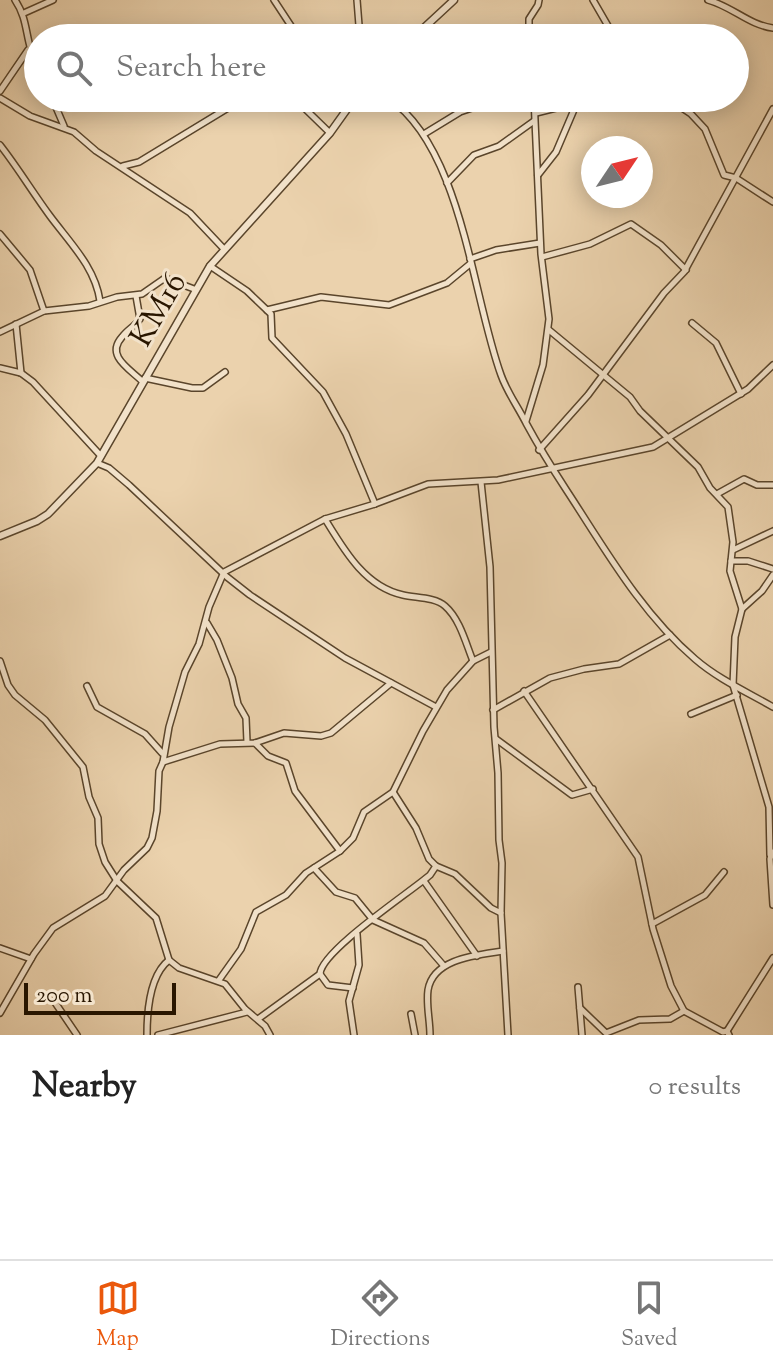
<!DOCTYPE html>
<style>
body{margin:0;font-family:"Sorts Mill Goudy",serif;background:#f2f2f2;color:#222}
.compass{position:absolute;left:581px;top:136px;width:72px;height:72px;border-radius:50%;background:#fff;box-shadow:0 4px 20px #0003;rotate:55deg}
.scale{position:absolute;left:24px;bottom:20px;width:152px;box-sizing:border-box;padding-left:8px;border:4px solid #291600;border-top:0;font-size:22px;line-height:28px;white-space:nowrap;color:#291600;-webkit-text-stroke:6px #f2e2ca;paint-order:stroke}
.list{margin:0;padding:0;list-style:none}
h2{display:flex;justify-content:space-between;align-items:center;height:104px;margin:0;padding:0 32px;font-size:34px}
h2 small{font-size:26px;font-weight:400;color:#767676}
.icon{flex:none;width:44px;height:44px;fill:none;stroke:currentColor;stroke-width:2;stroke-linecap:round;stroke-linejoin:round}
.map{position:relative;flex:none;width:773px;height:1035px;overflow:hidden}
.search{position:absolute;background:#fff;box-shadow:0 4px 20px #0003;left:24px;right:24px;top:24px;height:88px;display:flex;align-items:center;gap:20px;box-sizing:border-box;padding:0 28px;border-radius:44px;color:#767676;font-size:30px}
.sheet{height:224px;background:#fff}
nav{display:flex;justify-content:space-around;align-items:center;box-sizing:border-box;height:112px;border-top:2px solid #e0e0e0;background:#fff;font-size:22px;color:#767676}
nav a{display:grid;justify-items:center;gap:4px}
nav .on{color:#ea580c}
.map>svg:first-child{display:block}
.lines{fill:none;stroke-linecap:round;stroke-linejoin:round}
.minor-casing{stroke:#5a452b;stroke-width:8}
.tertiary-casing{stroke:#5a452b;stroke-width:9}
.minor{stroke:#f2e2ca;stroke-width:5}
.tertiary{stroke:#f2e2ca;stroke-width:6}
.labels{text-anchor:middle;stroke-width:6;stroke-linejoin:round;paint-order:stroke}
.street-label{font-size:32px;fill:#291600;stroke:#f2e2ca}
</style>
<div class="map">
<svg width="773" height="1035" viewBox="0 0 773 1035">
<rect width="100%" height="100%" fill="#ebd2ad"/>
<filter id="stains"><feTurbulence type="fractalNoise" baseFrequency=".0025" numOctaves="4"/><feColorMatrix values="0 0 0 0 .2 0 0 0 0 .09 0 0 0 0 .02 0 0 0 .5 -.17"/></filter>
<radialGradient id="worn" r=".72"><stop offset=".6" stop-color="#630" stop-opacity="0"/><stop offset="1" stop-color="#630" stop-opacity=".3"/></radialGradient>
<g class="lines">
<defs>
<g id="minor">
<path d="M15,0C30,22 24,43 38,65"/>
<path d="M274,0L299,38"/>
<path d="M357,0L360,38"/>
<path d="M593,0L615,38"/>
<path d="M708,0C733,7 749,25 773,28"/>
<path d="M24,13L53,0"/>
<path d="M529,38V19L538,5L539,0"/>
<path d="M0,91L28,50"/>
<path d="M0,98L30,116L74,132L96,151L190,213L224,249"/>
<path d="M52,98L64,126"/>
<path d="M294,98L330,133"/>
<path d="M388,98C462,147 472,296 501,375C507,392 518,407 526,423C539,447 552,468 567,491C605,549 641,613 695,659C718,679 747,692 773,707"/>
<path d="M522,98L534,100"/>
<path d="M667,98L691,114L705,129L724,175L736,178L773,202"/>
<path d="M536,113L576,103"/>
<path d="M424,134L460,112L502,98"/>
<path d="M0,145C18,168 33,193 50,216C70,243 95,267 100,301"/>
<path d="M123,166L139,162L241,100"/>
<path d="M538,175L556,152L579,98"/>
<path d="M447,183L474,155L499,146L534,121"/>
<path d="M0,234L30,270L44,311"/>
<path d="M542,257L590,244L631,224L661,245L686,270"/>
<path d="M470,259L496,250L540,243"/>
<path d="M210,266L247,291L271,314L272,338L323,392L346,434L375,504"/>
<path d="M136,296L140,319C135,326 127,330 122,337C105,356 130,369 143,382"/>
<path d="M267,310L321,297L389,305L447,283L470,264"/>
<path d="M692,323L716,343L741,394"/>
<path d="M16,324L21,373"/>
<path d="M549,330L630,397L640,411L698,467L710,488L728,507L733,542L730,571L742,609"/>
<path d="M0,332L44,311L89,306L117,297L142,294L165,278L194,289"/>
<path d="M0,368L21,373L33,382L101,456"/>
<path d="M145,378L192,388H203L225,372"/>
<path d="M526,421L543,365L549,319L541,254L534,98"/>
<path d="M539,450L588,395L664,293L684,272L773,109"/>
<path d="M97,463L109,468L129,485L227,577L250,595L345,658L436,707"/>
<path d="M481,482L490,567L494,727L498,773L499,840L502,863L501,913L508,1035"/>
<path d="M717,494L744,479L757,485H773"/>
<path d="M325,519C344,550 365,587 403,595C416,598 435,597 445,606C460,619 466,644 473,661"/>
<path d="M733,550L773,531"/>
<path d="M731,561H748L773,569"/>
<path d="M207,623L217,640L232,678L238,704L246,718L247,742"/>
<path d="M0,661L8,685L15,695L45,720L83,767L89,797L98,818L99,844L105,862L117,881L156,918L169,960L179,968L225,984L245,1009L265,1026L270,1035"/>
<path d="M87,686L97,707L145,734L162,753"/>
<path d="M524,691L638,857L653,929L671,986L684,1011L723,1032L727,1031L729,1035"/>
<path d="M493,710L550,678L584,669L619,664L670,635"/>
<path d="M691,714L737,695"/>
<path d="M496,739L572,795L593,789"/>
<path d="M255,743L268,756L286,763L295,791L340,851"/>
<path d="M163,762L169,727L185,672L199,644L209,607L224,572L325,519L375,504L428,484L498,480L653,447L748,389L773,365"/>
<path d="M393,792L416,828L429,859L436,866"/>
<path d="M772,852L770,859L773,905"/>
<path d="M770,855L769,807L733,685L735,637L742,609L762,591L773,575"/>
<path d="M314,868L336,892L355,898L373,920L424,943L444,966"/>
<path d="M424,881L477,956"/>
<path d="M652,924L705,895L724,872"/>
<path d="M0,948L31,959"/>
<path d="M219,980L241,949L256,912L286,895L306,873L340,851L353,838L364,812L393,792L423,731L447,690L473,661L491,652"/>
<path d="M578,987L582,1035"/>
<path d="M353,988L328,985L320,974C321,951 409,893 430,875L436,866L455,874L491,908L501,913"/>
<path d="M54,1001L77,1035"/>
<path d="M580,1008L606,1033L639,1020L670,1019L684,1011"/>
<path d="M0,1013L34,954L53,928L105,896L124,870L147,848L152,838L157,811L159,771L163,762L220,744L255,743L284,733L321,736L331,733L391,683"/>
<path d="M411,1014L415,1035"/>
<path d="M258,1019L320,974"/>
<path d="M727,1031L773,958"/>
<path d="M147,1035C147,1012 150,975 169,960"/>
<path d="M158,1035L247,1012"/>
<path d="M354,1035L349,1001L359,965L357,934"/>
<path d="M430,1035C430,1020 426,1005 428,990C433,958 478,955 503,951"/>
</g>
<g id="tertiary">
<path d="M413,38L454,0"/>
<path d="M0,536L37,521L48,514L97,463L210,266L330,133L355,98"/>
</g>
</defs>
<use href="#minor" class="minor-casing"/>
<use href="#tertiary" class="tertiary-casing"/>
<use href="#minor" class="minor"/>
<use href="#tertiary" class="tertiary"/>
</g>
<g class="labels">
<g class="street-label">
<text transform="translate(157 309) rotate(-60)" y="11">KM16</text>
</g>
</g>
<rect width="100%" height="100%" filter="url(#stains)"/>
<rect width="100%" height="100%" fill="url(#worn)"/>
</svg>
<svg class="compass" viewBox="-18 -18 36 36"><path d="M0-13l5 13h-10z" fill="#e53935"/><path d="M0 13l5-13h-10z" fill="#767676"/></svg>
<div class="scale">200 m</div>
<div class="search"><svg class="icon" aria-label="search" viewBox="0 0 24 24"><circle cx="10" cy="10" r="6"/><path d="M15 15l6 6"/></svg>Search here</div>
</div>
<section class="sheet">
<h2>Nearby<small>0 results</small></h2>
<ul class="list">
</ul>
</section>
<nav>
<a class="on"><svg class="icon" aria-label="map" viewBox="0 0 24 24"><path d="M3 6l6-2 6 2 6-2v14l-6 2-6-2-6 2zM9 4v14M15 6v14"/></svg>Map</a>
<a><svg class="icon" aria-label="directions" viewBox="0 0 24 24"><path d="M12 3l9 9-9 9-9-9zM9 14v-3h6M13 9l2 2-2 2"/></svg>Directions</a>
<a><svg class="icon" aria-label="saved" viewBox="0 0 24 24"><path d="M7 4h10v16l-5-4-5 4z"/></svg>Saved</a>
</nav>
